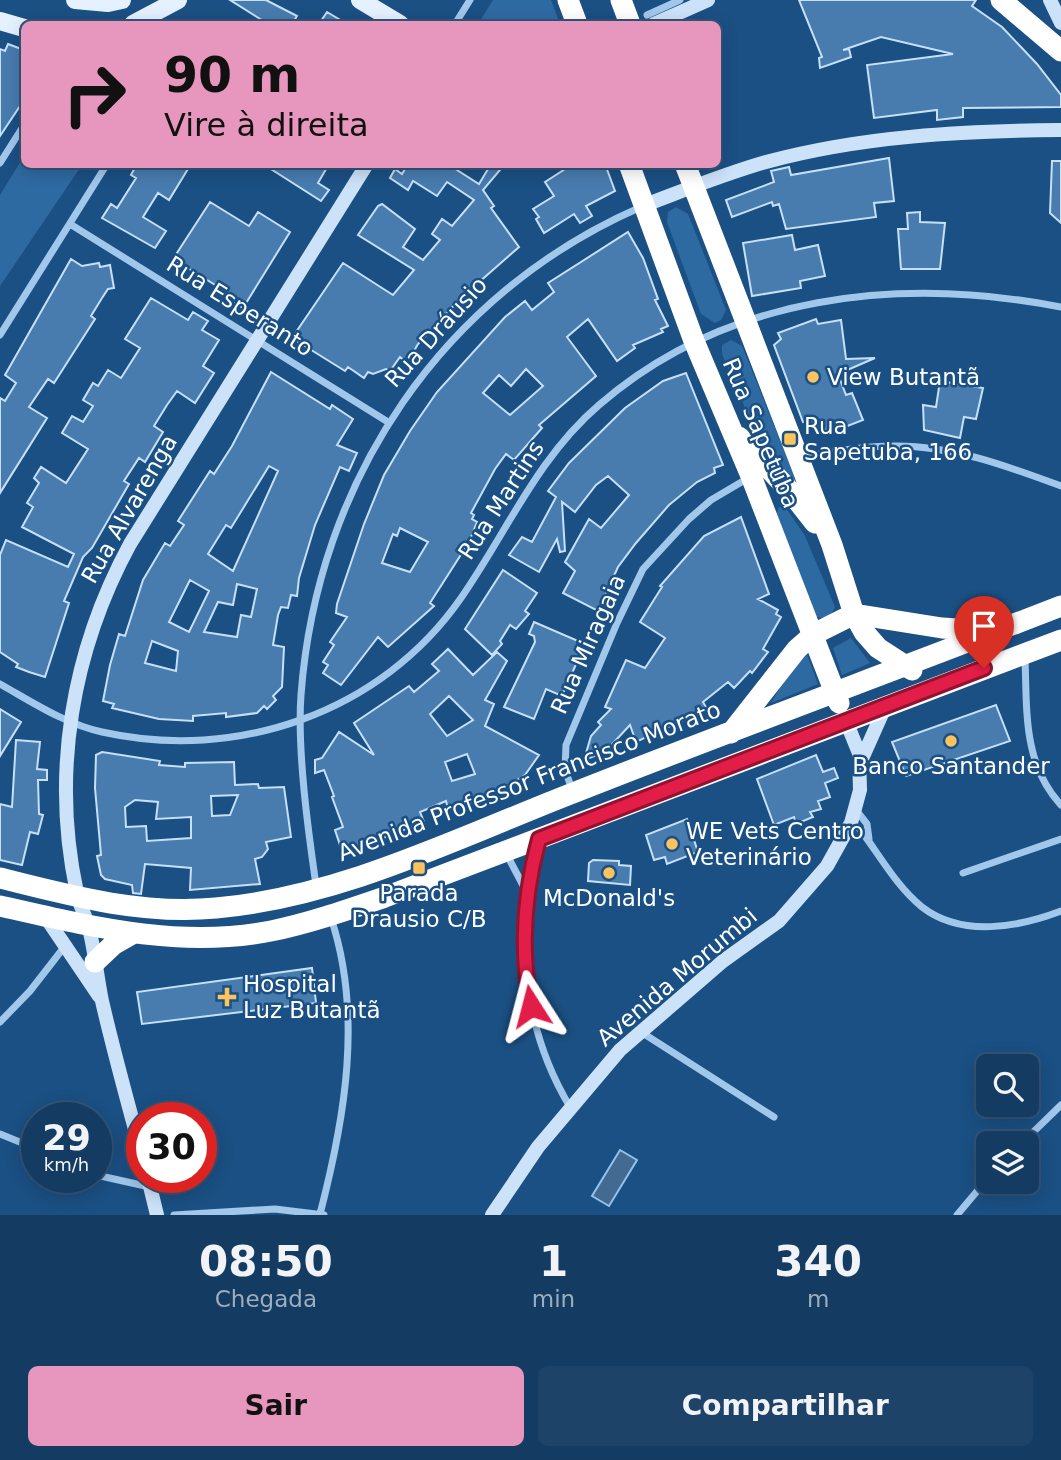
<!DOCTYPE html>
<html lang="pt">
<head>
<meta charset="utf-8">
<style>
	body { margin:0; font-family:"DejaVu Sans",sans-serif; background:#1d4369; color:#f1f3f6; height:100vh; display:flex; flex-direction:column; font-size:26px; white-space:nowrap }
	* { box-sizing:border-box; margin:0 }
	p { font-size:23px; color:#9dadbe }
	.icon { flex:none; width:38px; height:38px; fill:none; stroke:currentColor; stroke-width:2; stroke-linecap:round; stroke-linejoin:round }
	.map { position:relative; height:1215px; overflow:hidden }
	.panel { display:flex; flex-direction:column; background:#143c63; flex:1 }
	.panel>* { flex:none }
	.top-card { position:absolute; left:21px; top:21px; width:700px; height:147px; border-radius:10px; box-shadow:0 4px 18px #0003,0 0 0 2px #335678; background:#e797bd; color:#111; overflow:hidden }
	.controls { position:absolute; left:976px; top:1054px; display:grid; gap:14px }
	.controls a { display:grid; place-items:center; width:63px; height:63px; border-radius:10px; background:#143c63; box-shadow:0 4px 18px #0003,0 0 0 2px #335678; font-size:35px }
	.speed { position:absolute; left:21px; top:1102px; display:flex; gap:14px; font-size:35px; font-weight:700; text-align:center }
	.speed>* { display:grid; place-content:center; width:91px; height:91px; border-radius:50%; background:#143c63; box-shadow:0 4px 18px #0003,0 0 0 2px #335678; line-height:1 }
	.speed small { font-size:18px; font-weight:400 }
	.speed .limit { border:10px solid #d22; background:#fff; color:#111 }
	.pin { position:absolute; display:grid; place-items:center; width:60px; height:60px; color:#fff; margin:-72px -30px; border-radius:50% 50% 50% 0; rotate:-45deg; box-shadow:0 0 7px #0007 }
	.pin .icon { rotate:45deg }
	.me { position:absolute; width:77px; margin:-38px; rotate:351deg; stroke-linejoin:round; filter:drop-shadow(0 0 5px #0008) }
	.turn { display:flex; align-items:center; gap:24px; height:147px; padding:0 28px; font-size:32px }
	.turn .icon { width:91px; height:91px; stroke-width:2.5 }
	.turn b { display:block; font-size:49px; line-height:60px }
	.eta { display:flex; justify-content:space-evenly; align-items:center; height:119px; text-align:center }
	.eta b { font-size:42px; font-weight:600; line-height:49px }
	.primary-button { display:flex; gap:14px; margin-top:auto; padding:14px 28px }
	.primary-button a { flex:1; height:80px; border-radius:10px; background:#e797bd; color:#111; font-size:28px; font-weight:600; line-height:80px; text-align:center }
	.primary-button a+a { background:#1d4369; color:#f1f3f6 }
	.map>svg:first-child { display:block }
	.green { fill:#2e6aa2 }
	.water { fill:#436a90; stroke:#93c3ed; stroke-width:2 }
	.building { fill:#487caf; stroke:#c5e0f8; stroke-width:2; fill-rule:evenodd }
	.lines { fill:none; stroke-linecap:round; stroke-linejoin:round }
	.street { stroke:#a1c7eb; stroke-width:7 }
	.secondary { stroke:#cce2f8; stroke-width:14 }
	.primary { stroke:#e5f1ff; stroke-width:18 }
	.highway { stroke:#fff; stroke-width:21 }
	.route-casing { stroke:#92132f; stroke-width:18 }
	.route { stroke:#e11d48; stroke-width:12 }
	.poi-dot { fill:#fdc45d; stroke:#1b5084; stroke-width:2.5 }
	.labels { text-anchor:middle; stroke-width:5; stroke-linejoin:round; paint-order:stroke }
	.street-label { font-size:23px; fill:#fff; stroke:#1b5084 }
	.poi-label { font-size:23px; fill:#fff; stroke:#1b5084; text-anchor:start }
</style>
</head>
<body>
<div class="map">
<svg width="1061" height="1215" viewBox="0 0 1061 1215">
	<rect width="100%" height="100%" fill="#1b5084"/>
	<path class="green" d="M493,0H551L560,24H478Z
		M24,156V164L82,165L0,286V195Z
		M676,207L688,214L726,310L721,320L715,323L701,314L667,222L668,212Z
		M731,340L742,346L798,485L761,445L722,354V345Z
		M779,507L786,508L805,536L835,607L830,617L824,619L815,616L776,514Z
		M851,638L870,663L842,675L833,648Z
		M806,652L818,684L771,703L800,653Z"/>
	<path class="water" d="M620,1150L637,1160L609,1206L592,1196Z"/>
	<path class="building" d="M230,0H266L297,16L292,24H268Z
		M799,0H976L972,6L1002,27L1037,64L1061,95V107L963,108V117L937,120V110L874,118L867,65L953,54L881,37L843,50L849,49L851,57L820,68L819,58L822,57Z
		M327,12L347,24H319Z
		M8,44L24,50V86L21,99L24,100L0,136V49L5,51Z
		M889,158L894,201L874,203L876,217L786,229L779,204L773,206L772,202L732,217L726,200L774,182L771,171L789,167L791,175Z
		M1052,161H1061V223L1050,213Z
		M137,164H191L169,200L158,193L143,217L166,231L155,248L102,218L111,204L117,208L136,178L131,175Z
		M263,164H329L318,183L329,190L321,201Z
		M408,164H461L457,170L479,184L491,164H505L483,190L494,206L491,208L519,247L461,298L418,344L407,363L400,357L390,371L386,369L373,374L368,372L364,378L348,367L345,371L292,338L343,263L393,295L414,270L358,235L378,206L382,204L415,229L403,247L423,260L440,240L432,234L442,219L452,226L474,200L447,182L437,196L413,181L408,190L390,178L395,169L402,174Z
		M573,164H605L615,191L586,206L592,216L580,223L574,214L544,233L536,219L539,217L533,209L554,196L545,182Z
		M210,202L249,226L258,212L290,232L243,308L217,292L220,288L173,259Z
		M920,212V222L945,223L940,269H901L898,229H908L907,213Z
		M628,232L643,258L658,299L655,300L668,326L661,329L663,332L633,345L635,348L617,361L588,319L567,337L596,376L539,425L542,428L514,460L506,454L495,469L471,513L474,515L472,519L477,522L469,542L430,603L434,606L388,647L378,637L341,685L323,673L328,665L323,662L334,645L330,642L347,617L336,613L337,604L364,524L384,475L410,431L437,392L505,317L525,301L532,310L554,292L548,283ZM526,369L543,386L510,415L483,393L499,375L511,386ZM400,528L428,542L410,572L382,563L393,534L397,536Z
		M792,235L795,250L818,245L825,276L800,281L801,288L752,296L743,243Z
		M71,259L82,266L99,263L100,267L110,265L114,288L108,289L102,298L91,316L95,319L54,383L48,379L29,407L47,418L0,493V398L5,401L16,383L5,375Z
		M151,298L188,320L193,312L208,321L202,330L219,340L203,366L214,373L195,403L177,391L167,405L154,426L163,432L145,462L139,458L124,481L129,484L92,548L83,557L64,601L69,603L45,677L29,672L16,667L18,664L0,652V555L6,540L68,567L74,554L22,527L33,507L27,503L39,483L34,478L41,467L66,483L88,449L62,433L72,416L83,422L93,406L83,400L93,383L98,386L108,370L121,378L140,348L125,339Z
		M816,319L818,324L841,320L846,359L875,358L838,374L846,395L852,393L863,420L827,434L825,429L817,432L812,420L803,422L774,345L781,339L778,333Z
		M271,372L330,409L332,405L353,419L337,445L357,453L349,471L340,467L315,525L299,578L297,596L291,595L288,608L281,607L278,615L273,645L284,647L282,687L273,696L276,700L267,709L264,706L257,713L226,717V713L193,716V721L159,719L112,708L114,704L103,701L110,665L119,634L125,636L143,580L165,543L170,546L184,525L178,521L210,471L214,474L232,446ZM269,466L278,471L233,571L208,554L226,525L231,528ZM190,580L209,591L189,632L169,622ZM237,584L257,589L251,617L241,615L237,637L204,632L218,602L233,605ZM152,641L178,651L176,671L145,663Z
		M686,373L723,465L714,468L715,473L697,482L669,505L636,543L618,567L598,611L563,593L575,571L565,562L589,519L601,528L629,495L608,476L596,485L575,512L562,502L565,551L560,552L557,539L539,572L509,555L522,537L532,542L556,497L548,491L569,463L625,408L663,381Z
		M940,381L983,388L976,419L964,417L960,438L924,430L923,405L936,407Z
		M741,517L769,594L758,599L778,610L776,614L781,617L763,649L768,652L752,673L750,671L734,688L728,682L703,702L707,709L636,742L630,725L605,752L584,760L591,736L601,725L598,722L611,709L605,707L626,660L645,668L665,638L640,622L662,587L660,586L704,536Z
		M503,570L537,593L525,611L529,614L516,629L510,625L500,641L502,644L492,655L465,629Z
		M534,622L585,644L562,696L546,689L534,719L504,707L535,642L534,636L529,634Z
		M448,649L473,675L497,652L507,661L485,700L494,704L485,726L539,755L525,775L491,797L472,804L470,800L448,809L446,801L420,812L424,822L343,854L335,830L343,827L332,797L334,796L324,770L315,773V760L322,758L339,732L374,755L354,723L409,686L414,692L439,671L432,664ZM449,696L473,720L447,736L430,714ZM467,754L475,774L452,781L445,762Z
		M996,705L1010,741L906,776L892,742Z
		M0,709L21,722L0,756Z
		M16,740L40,742L37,769L47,770V780H38L39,814L43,815L38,834L30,832L22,865L0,860V804L12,807Z
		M102,752L160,761L159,765L185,767V763L234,762L235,785L258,784L259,788L284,787L291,837L266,842L268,849L262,857L255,859L260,884L190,890L191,868L145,864L141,894L133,893L132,885L105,879L101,875L97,856L101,855L95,788L96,755ZM238,795L230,815L212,816L211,796ZM135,800L158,802L156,819L191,817V838L147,841L146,826L126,827L125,807Z
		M816,755L823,772L834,768L838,778L825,783L830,797L818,801L821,809L810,812L813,817L796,824L794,817L774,825L757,779Z
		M687,819L698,852L667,864L665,857L654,860L646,835Z
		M593,860L619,861V865L631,866L630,885L588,881L589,863Z
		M312,968L316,1003L142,1024L137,992Z"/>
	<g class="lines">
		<path class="street" d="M647,15L680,0
			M455,24L470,0
			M0,163L24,125
			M70,224L388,422
			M0,335L107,164
			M801,457C831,452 862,446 893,446C951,445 1007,466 1061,486
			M1025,658C1027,712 1023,764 1061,805
			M0,684C32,702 65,724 102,732C237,762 381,713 461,598C507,532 537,458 599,405C727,294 900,276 1061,307
			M573,792L565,770L566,745L617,623L643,569L689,519L711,500L750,477
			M856,810L867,824L869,839
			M850,825L859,828C879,854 896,886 922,907C962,938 1019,927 1061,911
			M538,842C514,932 522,1027 570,1107
			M507,855L526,891
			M963,873L1061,839
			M316,885C308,830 297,749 301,695C317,480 443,293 641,207
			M0,1022L30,991L65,946
			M641,1032L774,1117
			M0,1134L37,1149
			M1022,1143L1061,1105
			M96,1175L150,1187
			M320,1214C345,1118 363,1014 331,918
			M174,1215L275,1209L324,1215
			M957,1215L989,1177"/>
		<path class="secondary" d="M1050,0L1061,23
			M654,24L708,0
			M645,205C685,190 724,174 766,162C862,136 962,131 1061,130
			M861,761L886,705
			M45,916L99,996
			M142,1155C128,1104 114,1053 102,1001C97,977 95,952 89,928C86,916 79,905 77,893C51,773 72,651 130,544L367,164
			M148,1178L157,1215
			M492,1215L538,1147L620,1050L723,961L779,921L827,866L851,823L860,790L859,753L846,721"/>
		<path class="primary" d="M75,0L108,3L122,0
			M360,0L400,24
			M0,21L24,28
			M133,24L178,0"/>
		<path class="highway" d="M568,0L577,24
			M621,0L630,24
			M1001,0L1061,51
			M629,164L694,341L751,476L839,703
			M685,164L832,545L854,614L864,632L878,648L912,670
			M739,437L789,490L815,523
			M731,733L797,649L814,634L854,614L942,628L988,631
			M0,878C71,896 142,915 216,908C341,897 457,838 573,793C735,729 899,669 1061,606
			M0,906C89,926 179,949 271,931C310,923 347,910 385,897L1061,640
			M95,962L113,945L134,933"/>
	</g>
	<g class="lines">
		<defs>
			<path id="route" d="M531,1006C520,950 524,894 539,839L984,668"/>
		</defs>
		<use href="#route" class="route-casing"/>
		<use href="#route" class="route"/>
	</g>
	<g class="poi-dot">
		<circle cx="813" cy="377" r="7"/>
		<rect x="783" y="432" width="14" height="14" rx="3.5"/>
		<circle cx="951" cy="741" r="7"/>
		<circle cx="672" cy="844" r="7"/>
		<rect x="412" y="861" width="14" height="14" rx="3.5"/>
		<circle cx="609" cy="873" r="7"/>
		<path d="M223.5 986.5h7v7h7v7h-7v7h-7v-7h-7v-7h7z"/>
	</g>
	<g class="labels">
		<g class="street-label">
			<text transform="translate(240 306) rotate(32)" y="8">Rua Esperanto</text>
			<text transform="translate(436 332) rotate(-48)" y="8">Rua Dráusio</text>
			<text transform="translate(761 433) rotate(67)" y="8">Rua Sapetuba</text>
			<text transform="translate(501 500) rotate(-57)" y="8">Rua Martins</text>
			<text transform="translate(129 509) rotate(-60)" y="8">Rua Alvarenga</text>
			<text transform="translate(588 644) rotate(-66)" y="8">Rua Miragaia</text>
			<text transform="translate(529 781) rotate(-21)" y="8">Avenida Professor Francisco Morato</text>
			<text transform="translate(677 977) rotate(-40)" y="8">Avenida Morumbi</text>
		</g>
		<g class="poi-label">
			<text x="827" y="385">View Butantã</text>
			<text x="804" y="434">Rua<tspan x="804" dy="26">Sapetuba, 166</tspan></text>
			<text x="951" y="774" text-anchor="middle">Banco Santander</text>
			<text x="686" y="839">WE Vets Centro<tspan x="686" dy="26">Veterinário</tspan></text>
			<text x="419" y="901" text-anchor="middle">Parada<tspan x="419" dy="26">Drausio C/B</tspan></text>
			<text x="609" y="906" text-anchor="middle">McDonald's</text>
			<text x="243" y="992">Hospital<tspan x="243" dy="26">Luz Butantã</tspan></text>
		</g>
	</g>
</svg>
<div class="controls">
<a><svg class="icon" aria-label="search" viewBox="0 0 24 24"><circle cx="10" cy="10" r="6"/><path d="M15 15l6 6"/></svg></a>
<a><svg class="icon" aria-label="layers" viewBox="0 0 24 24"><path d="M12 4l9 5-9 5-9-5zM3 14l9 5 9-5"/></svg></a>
</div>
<div class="speed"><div>29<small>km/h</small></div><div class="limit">30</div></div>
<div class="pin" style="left:984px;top:668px;background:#d93025"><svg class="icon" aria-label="arrive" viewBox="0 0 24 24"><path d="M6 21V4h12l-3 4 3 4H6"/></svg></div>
<svg class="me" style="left:531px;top:1006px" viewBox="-20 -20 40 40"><path d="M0-17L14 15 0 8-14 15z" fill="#e11d48" stroke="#fff" stroke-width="4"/></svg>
<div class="top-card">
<div class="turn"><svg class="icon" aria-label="right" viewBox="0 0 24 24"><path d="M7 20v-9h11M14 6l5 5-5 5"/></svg><div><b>90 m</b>Vire à direita</div></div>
</div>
</div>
<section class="panel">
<div class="eta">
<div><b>08:50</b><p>Chegada</p></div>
<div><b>1</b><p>min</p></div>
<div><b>340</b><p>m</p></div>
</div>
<div class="primary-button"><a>Sair</a><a>Compartilhar</a></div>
</section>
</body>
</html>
